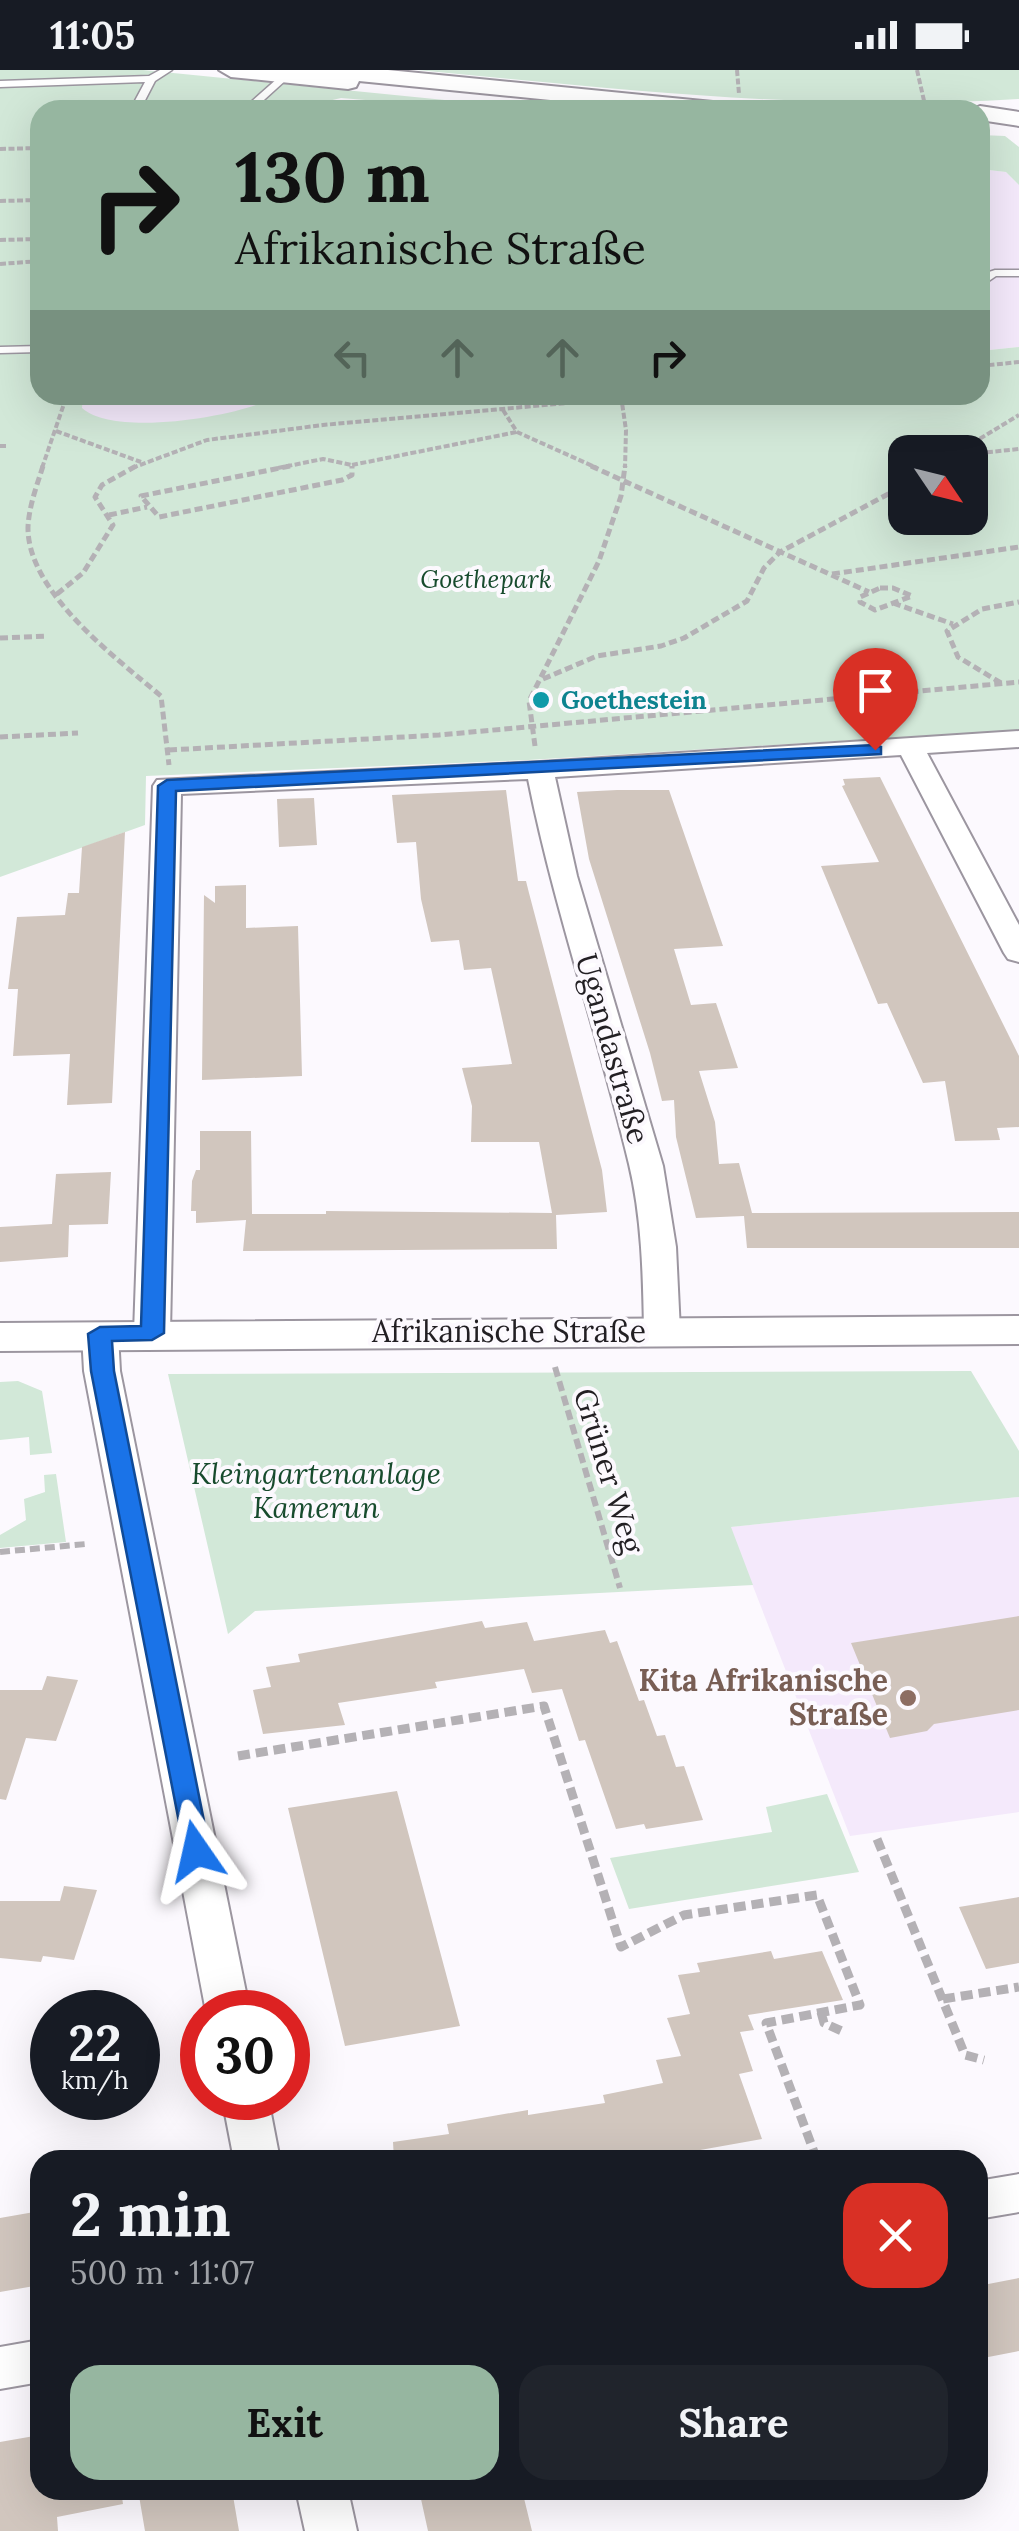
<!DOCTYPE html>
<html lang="en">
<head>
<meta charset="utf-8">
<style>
	body { margin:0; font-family:Lora,serif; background:#20242c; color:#f1f3f6; height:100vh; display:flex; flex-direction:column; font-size:38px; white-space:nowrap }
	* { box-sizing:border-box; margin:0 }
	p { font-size:32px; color:#9ea1a6 }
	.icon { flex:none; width:55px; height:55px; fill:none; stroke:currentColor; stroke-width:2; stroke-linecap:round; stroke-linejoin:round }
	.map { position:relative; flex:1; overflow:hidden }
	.drawer { position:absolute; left:30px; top:2080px; width:958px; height:350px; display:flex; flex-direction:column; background:#171b24; border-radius:30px; box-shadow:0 10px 40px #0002 }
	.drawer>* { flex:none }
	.banner { position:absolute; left:30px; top:30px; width:960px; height:305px; border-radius:30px; box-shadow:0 10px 40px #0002; background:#96b6a0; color:#111; overflow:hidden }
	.needle { width:65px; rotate:125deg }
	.buttons { position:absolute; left:888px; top:365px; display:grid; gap:20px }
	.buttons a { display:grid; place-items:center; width:100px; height:100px; border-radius:20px; background:#171b24; box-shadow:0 10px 40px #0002; font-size:50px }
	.speed { position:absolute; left:30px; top:1920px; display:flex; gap:20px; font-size:50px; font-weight:700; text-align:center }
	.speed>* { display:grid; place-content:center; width:130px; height:130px; border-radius:50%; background:#171b24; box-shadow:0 10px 40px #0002; line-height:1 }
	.speed small { font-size:25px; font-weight:400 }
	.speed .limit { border:15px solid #d22; background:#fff; color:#111 }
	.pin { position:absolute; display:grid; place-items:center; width:85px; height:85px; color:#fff; margin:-102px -42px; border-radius:50% 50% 50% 0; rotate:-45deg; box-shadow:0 0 10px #0007 }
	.pin .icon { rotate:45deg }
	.me { position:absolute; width:110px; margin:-55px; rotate:349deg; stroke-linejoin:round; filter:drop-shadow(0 0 8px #0008) }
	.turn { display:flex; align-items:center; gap:35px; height:210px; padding:0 40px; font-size:45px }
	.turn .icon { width:130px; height:130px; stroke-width:2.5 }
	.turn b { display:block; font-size:70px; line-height:85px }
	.lanes { display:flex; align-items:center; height:95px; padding:0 40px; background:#0003; justify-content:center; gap:50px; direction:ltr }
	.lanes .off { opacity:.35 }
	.round { display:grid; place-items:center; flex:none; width:105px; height:105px; border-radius:30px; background:#20242c }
	.overview { display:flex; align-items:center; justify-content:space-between; height:170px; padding:0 40px }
	h1 { font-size:60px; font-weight:700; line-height:75px }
	.cta { display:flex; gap:20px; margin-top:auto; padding:20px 40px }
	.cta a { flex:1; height:115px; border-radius:30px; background:#96b6a0; color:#111; font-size:40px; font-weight:700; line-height:115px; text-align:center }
	.cta a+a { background:#20242c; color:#f1f3f6 }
	.status { display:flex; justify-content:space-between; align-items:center; height:70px; padding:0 50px; background:#171b24; direction:ltr }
	.status svg { height:28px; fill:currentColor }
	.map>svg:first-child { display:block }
	.built { fill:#f4e9fb }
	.green { fill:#d2e8d8; fill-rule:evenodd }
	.building { fill:#d1c6be }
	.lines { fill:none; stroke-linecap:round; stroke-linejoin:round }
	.service-casing { stroke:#9c96a0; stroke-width:3 }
	.minor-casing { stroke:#9c96a0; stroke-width:4 }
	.tertiary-casing { stroke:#9c96a0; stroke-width:4 }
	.path-far3 { stroke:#b4b1b5; stroke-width:4; stroke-dasharray:6 2.5; stroke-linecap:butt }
	.path-far2 { stroke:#b4b1b5; stroke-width:5; stroke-dasharray:8 4; stroke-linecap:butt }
	.path-far1 { stroke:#b4b1b5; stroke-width:6; stroke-dasharray:10 5; stroke-linecap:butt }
	.path { stroke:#b4b1b5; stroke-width:9; stroke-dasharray:12 6; stroke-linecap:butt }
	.service { fill:#fff; fill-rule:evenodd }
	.minor { fill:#fff; fill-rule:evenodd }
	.tertiary { fill:#fff; fill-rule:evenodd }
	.route { fill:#1a73e8; stroke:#114b97; stroke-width:2.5 }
	.culture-dot { fill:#0f9aa8; stroke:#fcf9fe; stroke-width:4 }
	.education-dot { fill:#8d6e63; stroke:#fcf9fe; stroke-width:4 }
	.labels { text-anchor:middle; stroke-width:8; stroke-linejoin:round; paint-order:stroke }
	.far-park-label { font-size:25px; font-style:italic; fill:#174b2d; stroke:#fcf9fe }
	.far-culture-label { font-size:25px; font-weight:bold; fill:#0d838f; stroke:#fcf9fe; text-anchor:start }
	.street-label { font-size:30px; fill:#221f23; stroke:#fcf9fe }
	.park-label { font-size:30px; font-style:italic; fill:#174b2d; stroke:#fcf9fe }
	.education-label { font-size:30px; font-weight:bold; fill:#785e54; stroke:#fcf9fe; text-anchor:end }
</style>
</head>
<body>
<div class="status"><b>11:05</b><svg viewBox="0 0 49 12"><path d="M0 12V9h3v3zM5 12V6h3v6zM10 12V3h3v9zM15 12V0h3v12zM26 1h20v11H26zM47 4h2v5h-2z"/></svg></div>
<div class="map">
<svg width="1019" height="2461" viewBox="0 0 1019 2461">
	<rect width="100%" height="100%" fill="#fcf9fe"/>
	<path class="built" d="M980,99L1006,102L1019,115V277L980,281Z
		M76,325H501L113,358L69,346Z
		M1019,1427V1742L850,1766L730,1457Z"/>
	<path class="green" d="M0,0H143L545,40H487L341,28L290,40H40V325H83L82,338C114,366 219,348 256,335L386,325H980V281L1019,277V660L528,690L146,706L145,755L0,807ZM905,382H970V448H905Z
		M417,0H1019V29C817,42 618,19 417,0Z
		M980,65L1005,66L1019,77V115L1006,102L980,99Z
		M971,1301L1019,1381V1427L731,1457L753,1515L255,1541L228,1564L168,1304Z
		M18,1311L42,1321L52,1383L30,1385L29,1367L0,1370V1312Z
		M56,1404L66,1472L0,1478V1465L26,1450L24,1429L45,1422L44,1405Z
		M827,1724L859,1802L629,1839L610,1788L772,1762L766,1737Z"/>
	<path class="building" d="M880,707L1019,986V1057L997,1058L1000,1070L955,1071L945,1011L923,1013L887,933L878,934L821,796L879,792L842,716L845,715L843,709Z
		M506,720L518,811H526L529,823L602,1100L607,1142L556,1145L557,1179L243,1181L246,1150L196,1153V1141H191L192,1111L196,1100H200V1061H251L252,1144H326V1141L552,1143L539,1072H471L472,1036L462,998L512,994L491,898L464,900L459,870L431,872L421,829L416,772L397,773L392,725Z
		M617,720H669L723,876L674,879L691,935L716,933L738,998L699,1001L715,1052L719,1094L739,1093L752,1143L1019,1142V1178H747L744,1146L696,1148L676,1067L674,1030L662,1031L650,983L589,789L577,722Z
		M314,728L317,775L279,777L277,729Z
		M125,762L112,1033L67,1035L70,984L13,986L18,919H8L17,847L65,845L68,823H79L82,777Z
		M246,815V858L298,856L302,1006L202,1010L204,825L215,833V816Z
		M111,1102L108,1154L69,1155L68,1187L0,1192V1157L52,1154L56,1104Z
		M1019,1546V1640L934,1654L927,1661L890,1668L851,1573Z
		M482,1551L485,1558L527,1552L534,1571L605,1560L610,1573L617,1571L639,1631L644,1630L657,1666L665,1665L676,1697L684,1696L703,1750L646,1759L644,1754L616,1759L585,1670L579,1671L562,1619L532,1623L524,1599L435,1612L437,1618L338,1633L345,1655L263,1664L253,1620L271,1617L266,1597L300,1592L298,1584Z
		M47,1606L78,1610L56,1671L26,1668L6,1730L0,1729V1620H42Z
		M397,1721L460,1956L345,1976L288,1738Z
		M64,1816L97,1820L74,1890L43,1886L41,1892L0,1888V1831H60Z
		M1019,1827V1893L986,1899L959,1837Z
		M771,1881L774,1889L822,1881L843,1930L748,1945L754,1960L740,1962L753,2001L739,2004L762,2069L644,2090H394L393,2072L449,2064L447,2054L528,2040V2045L605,2033L603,2025L663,2013L656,1990L681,1986L667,1948L690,1944L678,1905L700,1902L697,1893Z
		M40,2141V2215L0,2222V2148Z
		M1019,2208V2281L978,2289V2216Z
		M40,2365V2420H121L123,2434L57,2447L58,2461H0V2372Z
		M138,2420H232L239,2461H145Z
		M419,2420H522L532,2461H428Z"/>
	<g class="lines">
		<defs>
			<path id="service" d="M160,0H172L155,11L140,40H130L145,12L0,17V11L149,6Z
				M287,0H297L253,40H242Z
				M559,24L567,26L557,40H547Z
				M995,200H1019V206H996L980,217V205Z
				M40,276V282L0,283V277Z"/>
			<path id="minor" d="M1019,661V677L927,683L1019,855V892L1008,889L1004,883L901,685L555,707L577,806L663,1096L676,1177L680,1261L675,1269L662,1272L649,1269L644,1261C643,1205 642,1148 629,1094C598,964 554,839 528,709L181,724L170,1263L165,1271L152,1274L139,1271L134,1263L153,716L157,710L540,692Z
				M100,1253L113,1256L118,1264L120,1301L250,1942H206L84,1301L82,1264L87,1256Z
				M222,2028H268L280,2090H234Z
				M1019,2104V2142L978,2149V2111Z
				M40,2270V2312L0,2319V2277Z
				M296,2420H348L357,2461H305Z"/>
			<path id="tertiary" d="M219,0H388L723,33L735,40H650L359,11L356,17L348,19L231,7Z
				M980,36L1019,42V56L980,50V40H970Z
				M1019,1246V1274L0,1281V1253Z"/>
		</defs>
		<use href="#service" class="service-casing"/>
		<use href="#minor" class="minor-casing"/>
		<use href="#tertiary" class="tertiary-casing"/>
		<path class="path-far3" d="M737,0L739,24
			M917,0L925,35
			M747,32L955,34
			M0,79L40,78
			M0,131L40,130
			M0,170L40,169
			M0,194L40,191
			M980,296L1019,292
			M621,326L626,360L625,398
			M503,340L517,362L597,398
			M56,361L141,392
			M0,376H8
			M958,382L1019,345
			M970,384L1019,379
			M352,395L517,362
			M42,398L67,325
			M132,398L207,370L323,355L657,325
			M278,398L323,389L352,395V398"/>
		<path class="path-far2" d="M43,396C37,415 29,436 28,457C27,522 116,588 161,626L169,695
			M290,396L141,426L159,447L342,410L352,405V396
			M591,396L869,522
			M109,445L147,437
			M832,504L1019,477
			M880,518H893L912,526L875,540L860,532V527Z
			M57,524L83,503L113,455L95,427L102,415L136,396
			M893,533L953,554
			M0,568L47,566
			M543,609L597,586L661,576L684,568L747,531L764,498L780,482L905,415
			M1001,613L958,587L947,561L982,539L1019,532
			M0,667L78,663
			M535,676L529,631L599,491L621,426L625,396
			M169,680L439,665L1019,612"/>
		<path class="path-far1" d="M555,1297L620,1518
			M0,1482L86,1474"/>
		<path class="path" d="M238,1686L544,1636L621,1877L684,1845L817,1825L860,1935L766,1953L817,2090
			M877,1769L965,1985L984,1990
			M943,1929L1019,1917
			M821,1942L824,1953L846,1963"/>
		<use href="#service" class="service"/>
		<use href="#minor" class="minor"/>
		<use href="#tertiary" class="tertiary"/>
	</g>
	<path class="route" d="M875,675L881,677V684L176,721L164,1263L152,1270L112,1271L114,1301L210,1781L206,1788H186L91,1301L88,1264L100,1257L141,1256L158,716L167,710Z"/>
	<circle class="culture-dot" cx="541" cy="630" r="10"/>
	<circle class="education-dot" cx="908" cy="1628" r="10"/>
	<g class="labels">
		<g class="far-park-label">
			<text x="486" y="518">Goethepark</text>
		</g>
		<g class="far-culture-label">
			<text x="561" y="639">Goethestein</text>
		</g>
		<g class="street-label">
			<text transform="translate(612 979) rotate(74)" y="10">Ugandastraße</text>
			<text x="509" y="1272">Afrikanische Straße</text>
			<text transform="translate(608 1401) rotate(73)" y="10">Grüner Weg</text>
		</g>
		<g class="park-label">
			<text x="316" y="1414">Kleingartenanlage<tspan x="316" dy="34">Kamerun</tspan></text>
		</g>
		<g class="education-label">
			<text x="888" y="1621">Kita Afrikanische<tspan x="888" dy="34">Straße</tspan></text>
		</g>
	</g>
</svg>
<div class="buttons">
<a><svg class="needle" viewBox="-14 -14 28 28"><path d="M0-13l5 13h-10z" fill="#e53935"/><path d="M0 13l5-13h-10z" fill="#9ea1a6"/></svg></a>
</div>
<div class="speed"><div>22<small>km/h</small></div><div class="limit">30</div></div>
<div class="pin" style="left:875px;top:680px;background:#d93025"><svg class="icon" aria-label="arrive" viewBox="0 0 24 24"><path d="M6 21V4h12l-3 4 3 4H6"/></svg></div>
<svg class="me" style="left:196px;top:1781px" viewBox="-20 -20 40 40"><path d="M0-17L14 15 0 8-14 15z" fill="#1a73e8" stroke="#fff" stroke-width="4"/></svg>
<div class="banner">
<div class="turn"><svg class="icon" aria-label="right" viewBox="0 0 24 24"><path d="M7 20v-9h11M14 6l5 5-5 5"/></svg><div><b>130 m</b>Afrikanische Straße</div></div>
<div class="lanes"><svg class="icon off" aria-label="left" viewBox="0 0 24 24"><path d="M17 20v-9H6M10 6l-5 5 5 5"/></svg><svg class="icon off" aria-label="ahead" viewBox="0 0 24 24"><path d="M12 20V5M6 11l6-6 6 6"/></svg><svg class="icon off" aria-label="ahead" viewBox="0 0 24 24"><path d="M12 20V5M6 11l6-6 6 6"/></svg><svg class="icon" aria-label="right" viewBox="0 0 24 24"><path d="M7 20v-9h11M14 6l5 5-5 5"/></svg></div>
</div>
<section class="drawer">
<div class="overview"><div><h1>2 min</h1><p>500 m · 11:07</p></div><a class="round" style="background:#d93025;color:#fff"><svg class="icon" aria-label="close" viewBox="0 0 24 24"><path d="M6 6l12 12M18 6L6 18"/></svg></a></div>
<div class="cta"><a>Exit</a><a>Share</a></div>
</section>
</div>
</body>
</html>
